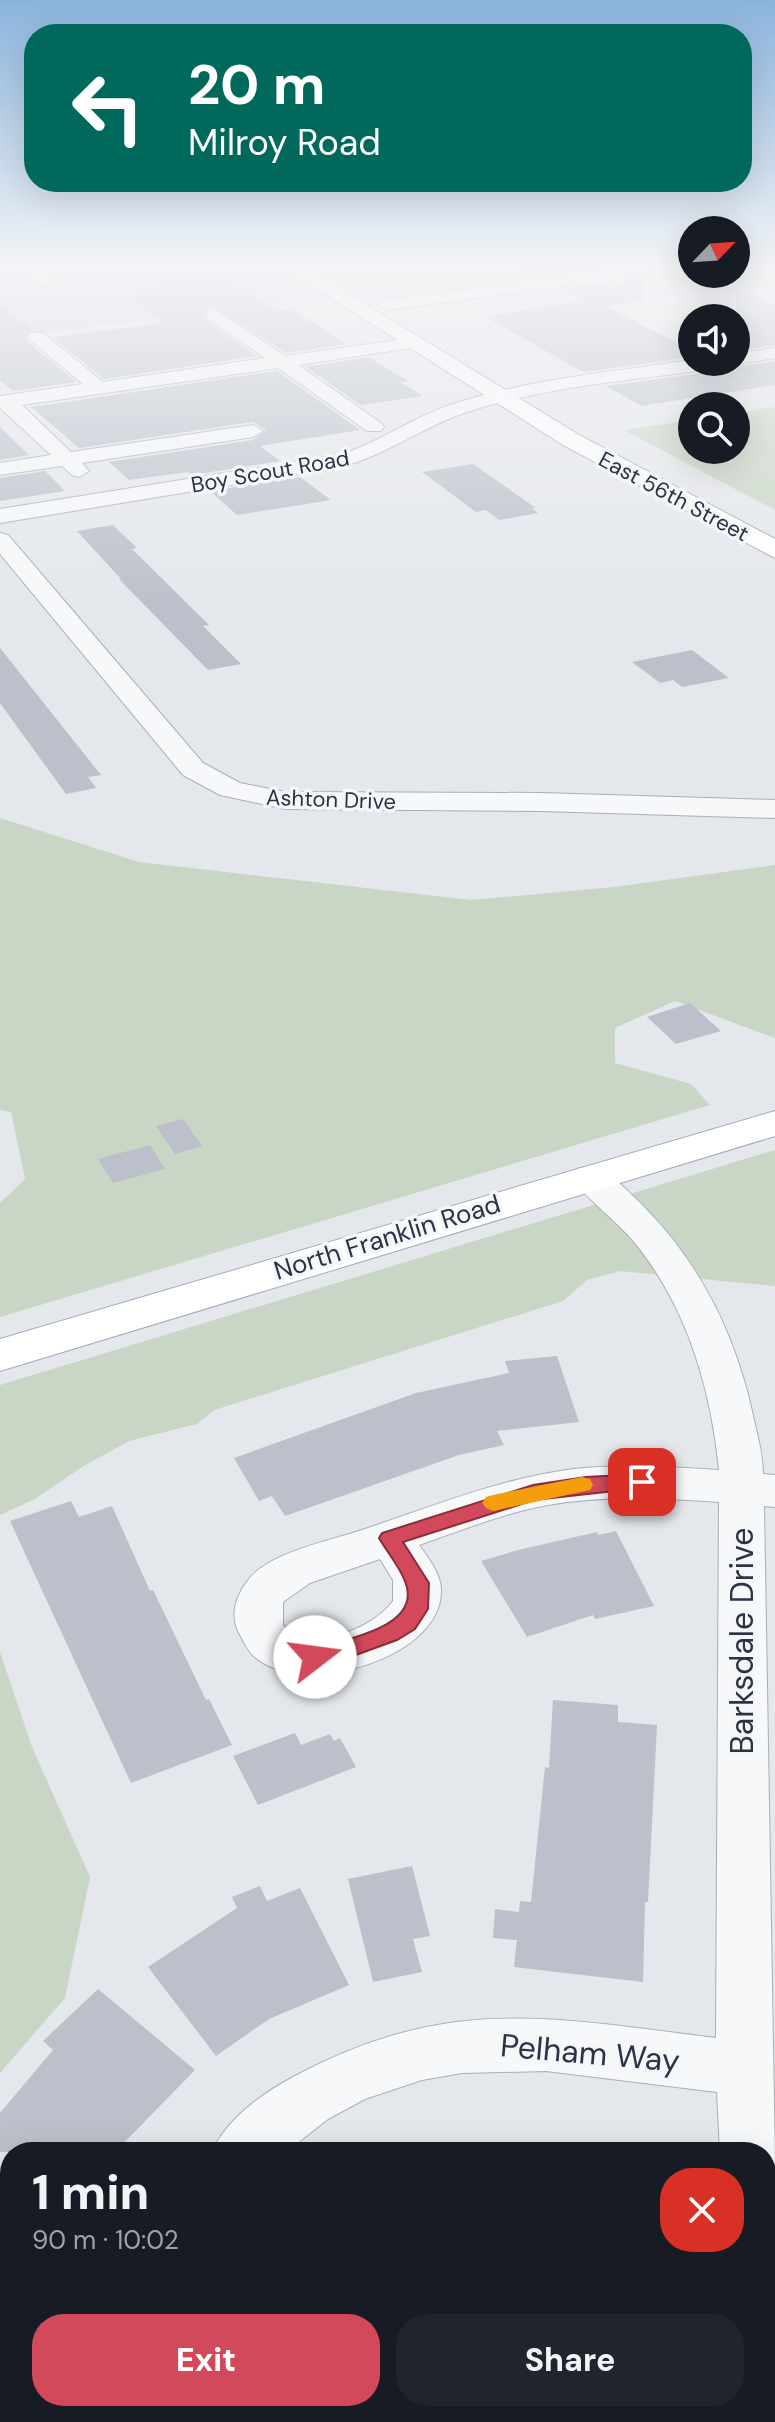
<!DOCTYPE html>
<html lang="en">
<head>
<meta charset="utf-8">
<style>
	body { margin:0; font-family:"DM Sans",sans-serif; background:#20242c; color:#f1f3f6; height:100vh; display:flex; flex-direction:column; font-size:30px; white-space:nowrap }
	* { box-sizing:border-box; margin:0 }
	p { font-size:26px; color:#9ea1a6 }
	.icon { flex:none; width:44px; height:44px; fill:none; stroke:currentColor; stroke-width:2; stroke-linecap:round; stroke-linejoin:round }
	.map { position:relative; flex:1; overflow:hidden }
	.side { position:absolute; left:0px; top:2142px; width:776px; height:280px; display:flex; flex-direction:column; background:#171b24; border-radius:32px 32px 0 0; box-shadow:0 8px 32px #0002 }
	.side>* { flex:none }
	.guide { position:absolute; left:24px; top:24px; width:728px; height:168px; border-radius:32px; box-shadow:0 8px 32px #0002; background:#00695c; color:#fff; overflow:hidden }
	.needle { width:52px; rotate:65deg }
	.fabs { position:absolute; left:678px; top:216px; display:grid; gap:16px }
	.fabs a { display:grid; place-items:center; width:72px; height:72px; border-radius:50%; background:#171b24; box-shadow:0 8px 32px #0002; font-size:40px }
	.pin { position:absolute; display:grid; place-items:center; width:68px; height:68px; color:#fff; margin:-34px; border-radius:16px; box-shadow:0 4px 12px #0006 }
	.me { position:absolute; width:88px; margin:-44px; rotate:75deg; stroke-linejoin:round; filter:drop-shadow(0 0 6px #0008) }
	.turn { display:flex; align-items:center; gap:28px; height:168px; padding:0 32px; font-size:36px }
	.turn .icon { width:104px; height:104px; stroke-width:2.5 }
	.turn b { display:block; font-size:56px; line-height:68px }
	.round { display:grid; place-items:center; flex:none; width:84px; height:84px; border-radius:32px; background:#20242c }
	.headline { display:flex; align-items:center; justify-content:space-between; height:136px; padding:0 32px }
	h1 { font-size:48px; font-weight:800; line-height:60px }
	.button { display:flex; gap:16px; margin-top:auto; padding:16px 32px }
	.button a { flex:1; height:92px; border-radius:32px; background:#d1495b; color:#fff; font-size:32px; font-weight:800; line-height:92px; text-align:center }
	.button a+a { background:#20242c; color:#f1f3f6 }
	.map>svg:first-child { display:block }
	.built { fill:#d2d6de }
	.green { fill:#c9d6c5 }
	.building { fill:#bbc0ca }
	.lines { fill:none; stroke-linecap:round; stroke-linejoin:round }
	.minor-casing { stroke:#a9aeb7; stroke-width:2 }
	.major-casing { stroke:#a3abb8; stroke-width:2 }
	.minor { fill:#f7f8fa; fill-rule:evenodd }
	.major { fill:#fff; fill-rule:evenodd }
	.route { fill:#d1495b; stroke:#882f3b; stroke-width:2 }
	.slow { fill:#f59e0b }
	.labels { text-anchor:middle; stroke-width:7; stroke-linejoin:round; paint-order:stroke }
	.far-street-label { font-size:22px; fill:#2b3445; stroke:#f4f6f9 }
	.street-label { font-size:26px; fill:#2b3445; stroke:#f4f6f9 }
	.near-street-label { font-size:32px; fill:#2b3445; stroke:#f4f6f9 }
</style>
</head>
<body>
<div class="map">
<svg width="775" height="2422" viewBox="0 0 775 2422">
	<rect width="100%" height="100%" fill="#e4e7ec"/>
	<path class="built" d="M0,264H271L322,297L0,339Z"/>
	<path class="green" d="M775,407V510L624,430L692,420V450H736V413Z
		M0,818L139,862L471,900L614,887L775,865V1038L675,1001L615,1028V1063L691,1084L710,1105L0,1317V1203L25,1179L11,1112L0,1110Z
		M775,1150V1286L620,1271L587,1280L563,1301L214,1410L197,1424L129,1441L82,1467L35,1499L0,1515V1385Z
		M0,1652L32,1747L90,1877L65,1998L0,2073Z"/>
	<path class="building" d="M510,264H633L536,277Z
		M184,274L204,276L211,280L226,278L277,311L291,309L346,344L286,353L213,306L202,313L206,320L257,356L104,379L52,337L163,323L131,301L167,277Z
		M642,279L643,301L604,306L692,350V357L583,372L486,317L583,300L561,290Z
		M736,288L775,305V345L736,351Z
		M0,305L33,330L25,337L29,343L76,382L13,391L0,380Z
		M368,357L408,381L400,382L423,396L361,405L306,367Z
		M775,361V385L641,406L606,386L719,371L726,367L736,372V367Z
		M277,371L360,430L260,446L280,461L192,475L188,472L129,480L109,462L253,440L266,430L253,422L79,448L31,407Z
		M0,427L29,455L0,460Z
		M473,464L536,508H532L538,513L499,520L486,510L476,512L422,472Z
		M45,471L65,491L0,501V478Z
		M300,477L331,500L237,515L210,491Z
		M113,525L137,548L132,549L209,625L203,626L241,664L208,670L119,579H121L77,531Z
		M0,648L101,775L88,777L96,788L66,794L0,703Z
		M692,650L729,678L682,687L673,680L660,683L632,662Z
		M690,1003L721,1031L676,1044L647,1017Z
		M183,1119L202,1146L175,1154L156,1126Z
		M150,1145L165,1169L113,1183L98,1159Z
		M557,1356L579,1422L497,1431L504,1445L459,1455L285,1516L272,1496L259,1501L234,1458L416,1393L509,1373L505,1361Z
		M71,1501L79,1517L112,1506L150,1591L153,1590L206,1700L209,1699L232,1745L131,1783L10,1521Z
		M616,1531L654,1606L595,1619L593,1615L527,1637L481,1561L518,1550L597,1532L598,1535Z
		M553,1700L618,1705V1722L657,1725L648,1902H645L643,1982L514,1967L517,1940L493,1938L495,1909L519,1912L520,1901L531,1902L545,1767L549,1768Z
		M295,1733L301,1745L330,1734L334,1741L340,1738L356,1767L258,1805L233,1756Z
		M412,1866L430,1936L413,1939L422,1972L373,1982L348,1879Z
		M260,1886L267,1901L300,1888L349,1985L269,2019L216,2056L148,1967L237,1908L232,1897Z
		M98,1989L195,2070L115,2152H0V2113L53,2050L43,2041Z"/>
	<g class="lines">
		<defs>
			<path id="minor" d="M22,264H38L54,280L52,283C38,287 27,276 22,264Z
				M83,264H102L113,273L111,276H99Z
				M656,264H692V269L386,310L377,305L386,300Z
				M214,309L285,356L411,338L420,343L411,348L298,365L381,423L384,427L381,431H367L278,368L22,405L71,452L253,425L263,431L253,437L82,463L89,471L79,477L72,475L62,466L0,475V463L51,455L0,408V396L83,384L31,341L28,337L31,333H43L103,382L265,358L208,318L205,314Z
				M775,348V358L736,364L729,362H736V354Z
				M692,360L728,362L719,368C634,380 546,386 464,413C421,428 385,456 340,467L0,523V509L338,455C377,444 411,418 450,405C528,379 611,372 692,360Z
				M0,533L8,535L203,763L240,783L285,792L541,793L775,800V818L541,811L285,809L220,795L183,775L0,554Z
				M590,1166C608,1170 620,1184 634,1197C698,1258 736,1333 754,1420C758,1437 763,1456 763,1474L775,1475V1507L764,1506L775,2163L771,2172L766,2175V2152H720L717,2092L546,2071L462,2073L422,2080L365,2099L328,2119L286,2152H212C227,2118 263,2093 295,2076C448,1994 554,2018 716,2038L719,1502C662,1498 604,1495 548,1505C504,1513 462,1530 419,1545C428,1557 440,1573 441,1588C445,1658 303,1698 256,1658C248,1652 244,1642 239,1633C230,1616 235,1598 246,1583C266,1552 331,1541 365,1529C434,1506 502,1478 574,1469C622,1464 671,1467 719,1470C711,1389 687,1307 635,1243C616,1220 589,1202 571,1177L577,1169ZM380,1559L393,1580V1601C373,1629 310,1654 283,1625V1602L310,1583Z
				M766,2196L775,2200V2293L766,2289Z
				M10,2403V2412H75L71,2422H2Z"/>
			<path id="major" d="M278,264H300L579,435L775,539V558L563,445Z
				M775,1111V1136L0,1371V1339Z"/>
		</defs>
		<use href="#minor" class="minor-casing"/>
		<use href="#major" class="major-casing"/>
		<use href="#minor" class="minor"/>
		<use href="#major" class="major"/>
	</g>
	<linearGradient id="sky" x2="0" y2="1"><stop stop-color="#8bb4dd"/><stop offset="0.44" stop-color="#f3f4f6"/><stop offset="1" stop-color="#f3f4f6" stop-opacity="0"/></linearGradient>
	<rect width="775" height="603" fill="url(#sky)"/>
	<path class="route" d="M642,1474L650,1476L653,1482L650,1487L534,1500L403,1542L429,1583L428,1609L415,1629L397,1640L331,1664L315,1666L306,1663L303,1657L306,1650C335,1641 425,1630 405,1581C399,1566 387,1552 379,1538L382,1533L533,1485L586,1477Z"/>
	<path class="slow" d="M582,1477L590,1479L593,1485L590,1490L493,1511L486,1508L482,1503L486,1497L493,1495Z"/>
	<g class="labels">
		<g class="far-street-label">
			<text transform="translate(270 471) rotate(-10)" y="8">Boy Scout Road</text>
			<text transform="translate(674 496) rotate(28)" y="8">East 56th Street</text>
			<text transform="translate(331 799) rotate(2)" y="8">Ashton Drive</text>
		</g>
		<g class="street-label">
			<text transform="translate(387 1237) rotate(-17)" y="9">North Franklin Road</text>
		</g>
		<g class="near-street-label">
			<text transform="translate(742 1641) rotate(-90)" y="11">Barksdale Drive</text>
			<text transform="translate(590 2053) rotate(5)" y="11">Pelham Way</text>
		</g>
	</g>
</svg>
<div class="fabs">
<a><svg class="needle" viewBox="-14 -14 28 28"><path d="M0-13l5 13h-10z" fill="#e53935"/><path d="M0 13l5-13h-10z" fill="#9ea1a6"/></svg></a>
<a><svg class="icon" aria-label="sound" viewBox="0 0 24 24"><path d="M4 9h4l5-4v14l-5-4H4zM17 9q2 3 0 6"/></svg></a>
<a><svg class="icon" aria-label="search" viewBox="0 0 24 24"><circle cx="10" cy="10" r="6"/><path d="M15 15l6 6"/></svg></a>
</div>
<div class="pin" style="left:642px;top:1482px;background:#d93025"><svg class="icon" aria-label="arrive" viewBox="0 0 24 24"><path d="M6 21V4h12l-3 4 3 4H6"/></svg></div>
<svg class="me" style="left:315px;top:1657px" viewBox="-20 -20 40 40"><circle r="19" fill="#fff"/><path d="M0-13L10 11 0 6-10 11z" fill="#d1495b"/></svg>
<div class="guide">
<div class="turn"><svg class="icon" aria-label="left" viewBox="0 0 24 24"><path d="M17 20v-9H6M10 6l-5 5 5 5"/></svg><div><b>20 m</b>Milroy Road</div></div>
</div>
<section class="side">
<div class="headline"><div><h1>1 min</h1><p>90 m · 10:02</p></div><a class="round" style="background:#d93025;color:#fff"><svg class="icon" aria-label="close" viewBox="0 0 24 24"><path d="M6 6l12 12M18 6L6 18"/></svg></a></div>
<div class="button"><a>Exit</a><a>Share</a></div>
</section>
</div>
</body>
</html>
